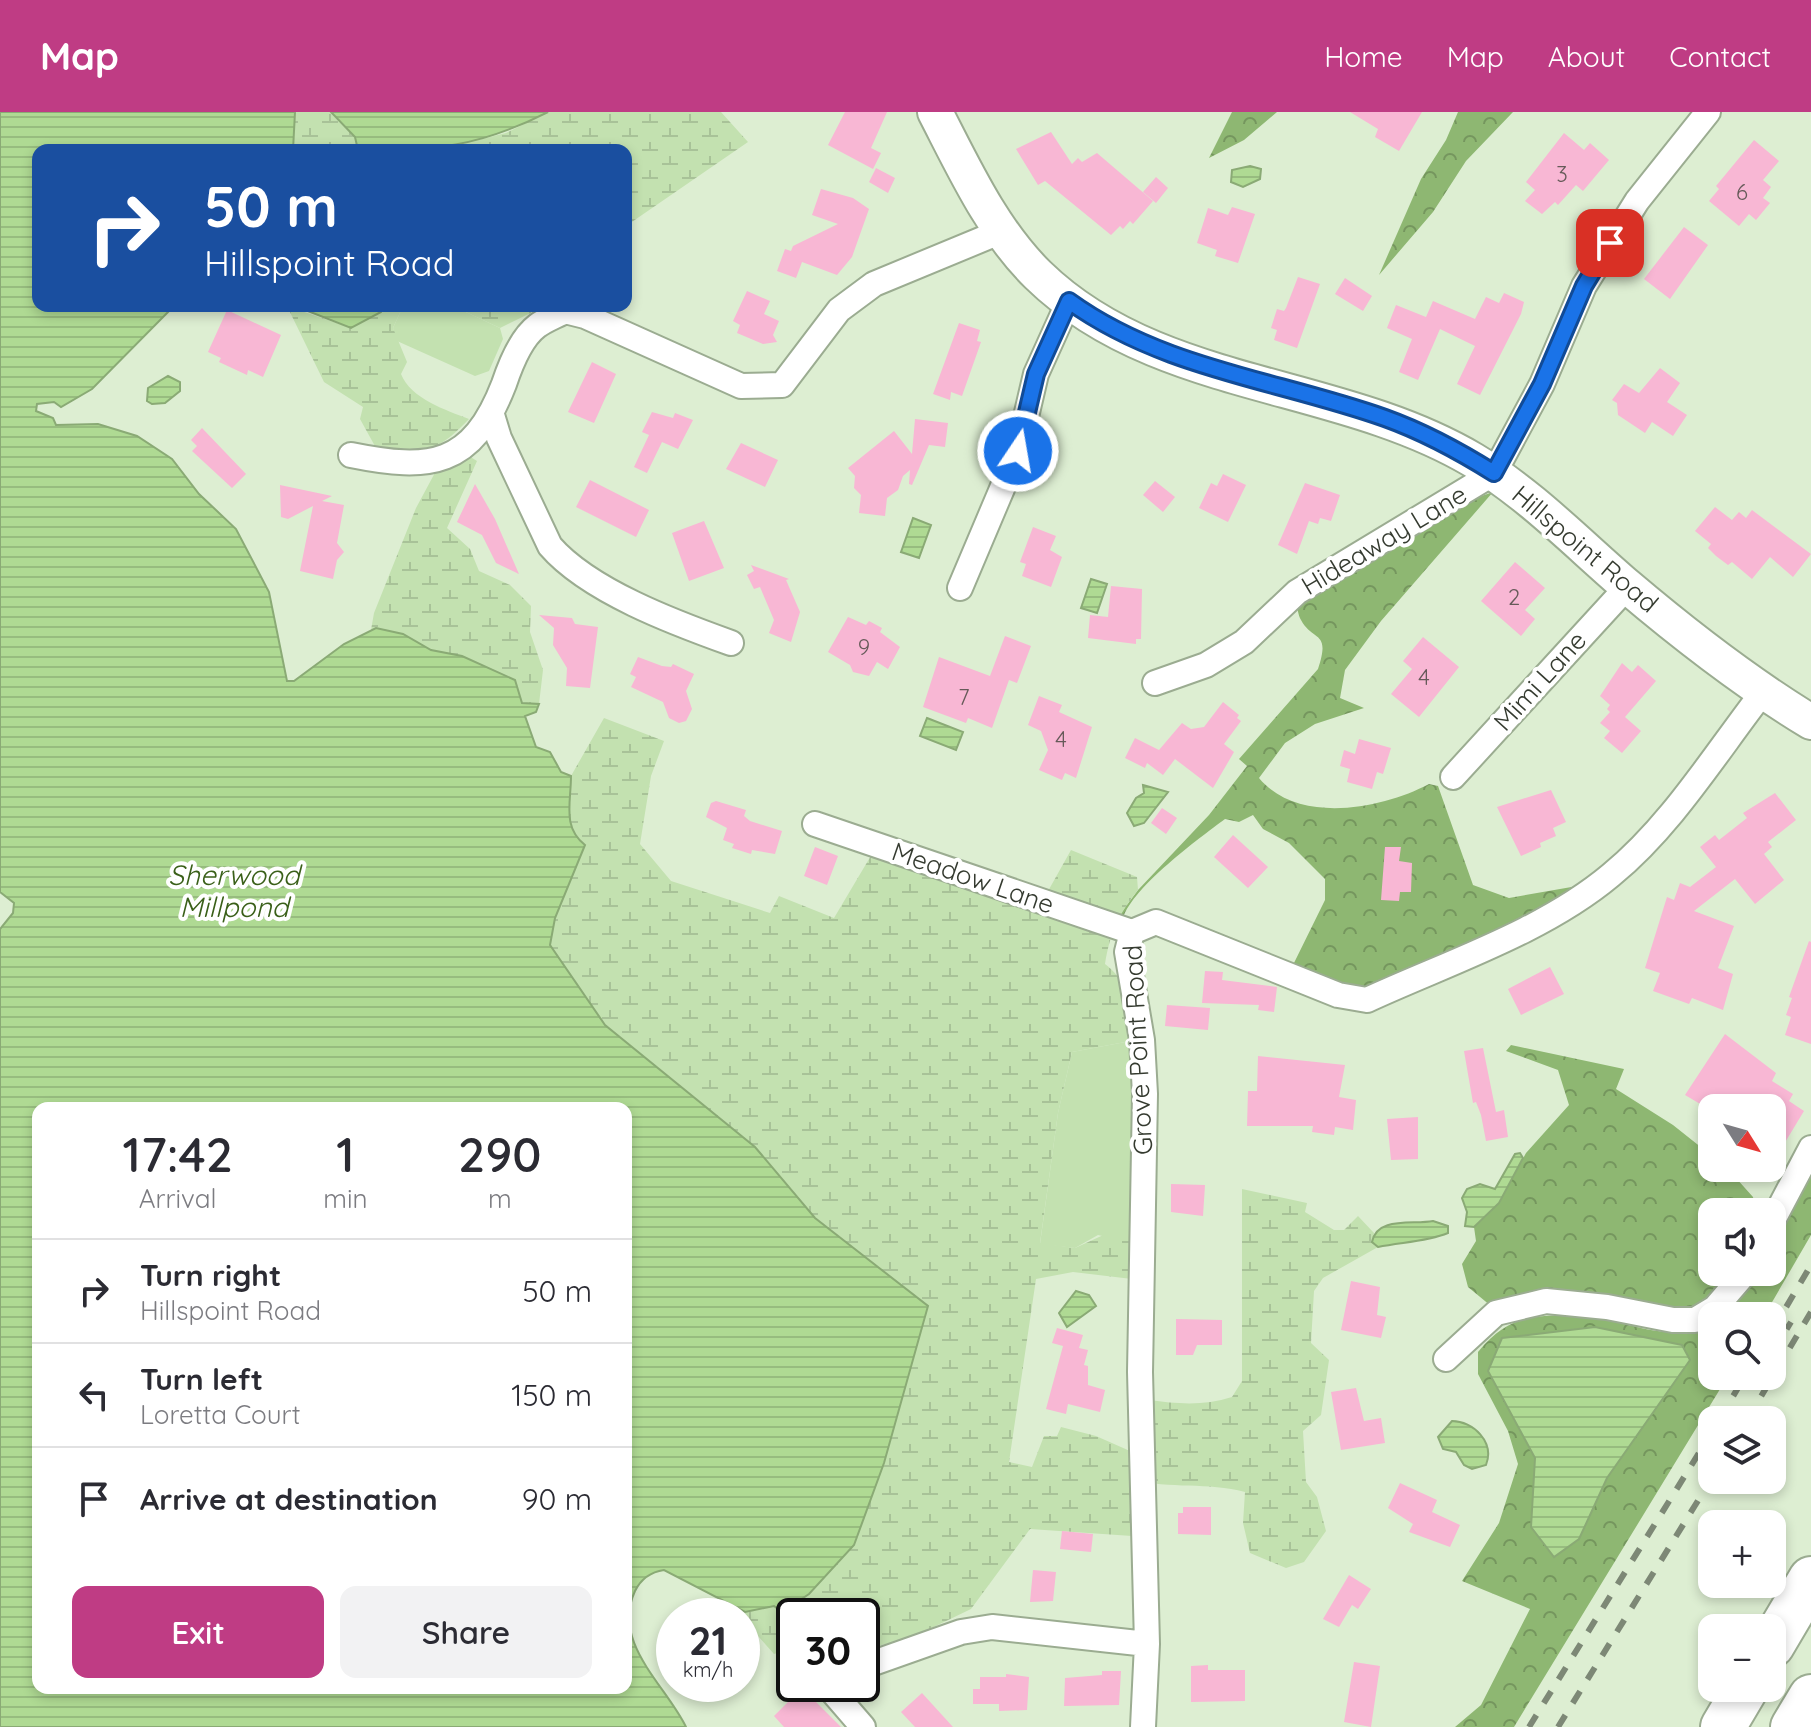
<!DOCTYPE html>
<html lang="en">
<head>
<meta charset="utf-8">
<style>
	body { margin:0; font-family:Quicksand,sans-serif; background:#f2f2f3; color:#2b2b33; height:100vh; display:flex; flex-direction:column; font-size:30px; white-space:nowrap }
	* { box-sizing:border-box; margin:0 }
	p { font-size:26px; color:#7c7c81 }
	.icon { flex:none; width:44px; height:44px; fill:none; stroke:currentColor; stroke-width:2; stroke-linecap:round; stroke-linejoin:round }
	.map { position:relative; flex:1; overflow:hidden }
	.drawer { position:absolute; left:32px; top:990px; width:600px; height:592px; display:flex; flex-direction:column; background:#fff; border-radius:16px; box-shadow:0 4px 12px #0003 }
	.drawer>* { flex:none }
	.top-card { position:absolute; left:32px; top:32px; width:600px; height:168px; border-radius:16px; box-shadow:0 4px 12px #0003; background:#1a4fa0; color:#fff; overflow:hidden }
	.needle { width:52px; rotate:127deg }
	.tools { position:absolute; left:1698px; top:982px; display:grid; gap:16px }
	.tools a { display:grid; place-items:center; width:88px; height:88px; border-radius:16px; background:#fff; box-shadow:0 4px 12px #0003; font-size:40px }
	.speed { position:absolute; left:656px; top:1486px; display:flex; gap:16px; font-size:40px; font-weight:700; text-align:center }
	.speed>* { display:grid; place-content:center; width:104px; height:104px; border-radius:50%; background:#fff; box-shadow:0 4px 12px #0003; line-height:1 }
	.speed small { font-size:20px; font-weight:400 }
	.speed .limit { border:4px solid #111; border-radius:12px; background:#fff; color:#111 }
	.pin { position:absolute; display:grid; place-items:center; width:68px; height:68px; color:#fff; margin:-34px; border-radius:16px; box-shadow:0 4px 12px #0006 }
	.me { position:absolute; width:88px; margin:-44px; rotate:12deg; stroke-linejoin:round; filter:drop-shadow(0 0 6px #0008) }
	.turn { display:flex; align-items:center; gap:28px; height:168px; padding:0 40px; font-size:36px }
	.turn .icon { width:104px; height:104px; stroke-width:2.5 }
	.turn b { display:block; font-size:56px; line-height:68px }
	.eta { display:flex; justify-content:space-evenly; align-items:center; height:136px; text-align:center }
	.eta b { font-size:48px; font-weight:600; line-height:56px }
	.cta { display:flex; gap:16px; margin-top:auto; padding:16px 40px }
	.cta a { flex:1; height:92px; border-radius:16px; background:#bf3c84; color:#fff; font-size:32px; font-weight:600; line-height:92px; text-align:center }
	.cta a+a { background:#f2f2f3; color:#2b2b33 }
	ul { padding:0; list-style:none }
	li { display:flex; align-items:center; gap:24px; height:104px; padding:0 40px; border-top:2px solid #e1e1e2 }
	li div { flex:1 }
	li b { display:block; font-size:30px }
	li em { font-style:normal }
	header { display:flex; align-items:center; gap:48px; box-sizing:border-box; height:112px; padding:0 40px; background:#bf3c84; color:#fff }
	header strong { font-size:38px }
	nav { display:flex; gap:44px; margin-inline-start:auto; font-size:28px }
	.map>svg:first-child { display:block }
	.green { fill:#c3e1b0 }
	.forest { fill:url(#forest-crowns) }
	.wetland { fill:url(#wetland-marsh) }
	.water { fill:url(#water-rules); stroke:#8aaa75; stroke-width:2; fill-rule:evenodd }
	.building { fill:#f8b7d4 }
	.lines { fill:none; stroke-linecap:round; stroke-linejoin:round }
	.street-casing { stroke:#9bac91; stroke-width:28 }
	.secondary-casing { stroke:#9bac91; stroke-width:38 }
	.highway-casing { stroke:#9bac91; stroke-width:48 }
	.street { stroke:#fff; stroke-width:24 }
	.secondary { stroke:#fff; stroke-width:34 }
	.highway { stroke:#fff; stroke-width:44 }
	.rail { stroke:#7d8876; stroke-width:6; stroke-dasharray:14 14; stroke-linecap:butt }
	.route-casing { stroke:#114b97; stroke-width:20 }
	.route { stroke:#1a73e8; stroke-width:14 }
	.labels { text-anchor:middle; stroke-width:8; stroke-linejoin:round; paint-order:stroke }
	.number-label { font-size:22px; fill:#665a59 }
	.street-label { font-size:26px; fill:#353b30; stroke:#fff }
	.water-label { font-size:28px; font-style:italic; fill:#3a6019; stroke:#fff }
</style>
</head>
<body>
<header>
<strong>Map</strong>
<nav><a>Home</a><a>Map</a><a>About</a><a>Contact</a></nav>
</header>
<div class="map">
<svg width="1811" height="1615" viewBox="0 0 1811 1615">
	<defs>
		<pattern id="forest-crowns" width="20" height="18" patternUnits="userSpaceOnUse" patternTransform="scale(2)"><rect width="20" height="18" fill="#8eb772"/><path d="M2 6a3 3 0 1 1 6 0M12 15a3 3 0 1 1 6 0" fill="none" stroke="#75965e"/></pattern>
		<pattern id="wetland-marsh" width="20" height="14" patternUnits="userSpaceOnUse" patternTransform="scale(2)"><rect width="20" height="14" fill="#c3e1b0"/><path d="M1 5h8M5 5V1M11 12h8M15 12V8" fill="none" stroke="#a8c298"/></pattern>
		<pattern id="water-rules" width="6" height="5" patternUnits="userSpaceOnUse" patternTransform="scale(2)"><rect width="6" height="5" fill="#afda93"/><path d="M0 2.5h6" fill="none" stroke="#97bc7f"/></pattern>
	</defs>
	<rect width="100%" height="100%" fill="#ddeed2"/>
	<path class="green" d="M403,194H453L500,216L503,227L489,259L475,264L397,229L393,216Z
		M1136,928L1134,1131L1098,1123L1075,1136L1040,1132L1058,1001L1072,940Z"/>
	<path class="forest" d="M1232,0H1277L1244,28L1209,46Z
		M1458,0H1513L1466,49L1433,100L1379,163L1421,67L1446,28Z
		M1493,380L1381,509L1345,558L1340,586L1364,596L1315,612L1285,631L1259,666C1298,713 1382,697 1429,672L1438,674L1473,773L1509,786L1583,773L1533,805L1361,879L1292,855L1325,788V767L1289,731L1263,717L1253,703L1239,710L1225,707C1198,727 1133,775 1123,806L1115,809L1138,778L1209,703L1247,654L1239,647L1318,557C1331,518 1313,530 1301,508C1298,503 1297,494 1296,489L1436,400Z
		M1511,933L1624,957L1616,977L1673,1013L1712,1044V1056H1727L1753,1085L1756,1100H1712V1160H1730L1708,1189L1690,1198C1633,1190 1544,1166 1491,1194L1468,1175L1462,1152L1476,1129L1474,1115L1499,1091L1526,1041L1569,993L1558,958L1506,939Z
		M1811,1058V1123L1764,1204H1725L1753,1160H1772V1126Z
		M1587,1202C1624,1210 1677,1233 1712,1212V1264H1728L1514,1615H1455L1481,1593L1530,1497L1462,1469L1499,1411L1518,1352L1508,1319L1478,1262V1240C1512,1199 1537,1205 1587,1202Z"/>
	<path class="wetland" d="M295,0H331L355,25L358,38H293Z
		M548,0H721L748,30L626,114V38H437L506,21Z
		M287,194L351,216L381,200L384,194H403L393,216L407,250L401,262C411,287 446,298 469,307C435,343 423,341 376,336L360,307L363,295L324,270Z
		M453,194H545L500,216Z
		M464,341L477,349L447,416L470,437L479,459L510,473L531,494L530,520L543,558L539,592L522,591L403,522L371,518L374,501L416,396L437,357Z
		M604,606L664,629L651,664L640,732L671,769L770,801L779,784L834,806L872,742L1038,797L1071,738L1137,765L1138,778C1118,803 1110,821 1105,852C1131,872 1133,898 1136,928L1072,940L1058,1001L1040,1131L1075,1136L1110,1120L1134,1131L1132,1167L1073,1160L1036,1167L1009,1350L1032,1355L1044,1324H1057L1061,1315L1096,1324L1130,1339L1149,1288C1178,1292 1204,1294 1232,1285L1242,1269V1077L1307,1091L1305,1100L1334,1118H1344L1358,1104L1374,1121L1372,1130L1378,1135L1323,1166L1314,1179L1311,1231L1329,1248L1321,1303L1303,1319L1306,1370L1317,1385L1326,1419L1304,1450L1286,1456L1250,1441L1243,1411L1245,1380C1208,1370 1170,1377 1133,1368L1132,1424L1030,1417L971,1497L913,1525L862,1538V1504H794V1536L774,1542L742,1506L745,1500L774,1494L854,1433L884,1351L928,1194L815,1106L755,1035L604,913L550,833L555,806L585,733L573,724L568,713L571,664Z"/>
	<path class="water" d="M0,0H295L293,38H38V194H174L92,277L61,295L54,290L37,292L36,299L53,306L56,313L98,312L137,324L172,347L199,382L236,417L269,480L287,569H294L344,532L376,516L403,522L431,538L462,544L515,568L522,591L539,592L536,600L525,604L536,635L550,640L561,660L571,664C571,691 562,715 585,733L555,806L550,833L605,913L755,1035L815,1106L928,1194L884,1351L854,1433L809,1482L782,1500L774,1494L745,1500L664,1458C650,1460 641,1467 635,1479C611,1531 666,1573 686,1615H0V817L13,801L14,791L0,780ZM626,996V1576H38V996Z
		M331,0H548C477,36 436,38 358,38L355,25Z
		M1250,54L1261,57L1260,67L1243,75L1231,70L1232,58Z
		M295,194H384L381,200L351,216Z
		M168,264L180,270V279L165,291L152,292L147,289L148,276Z
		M913,406L931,413L919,446L901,440Z
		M1091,467L1107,472L1097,501L1081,496Z
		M927,606L963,620L956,638L920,624Z
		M1143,673L1168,680L1144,711L1134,714L1127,701L1136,686L1144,681Z
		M1520,1041L1523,1046L1499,1091L1474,1115L1465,1114L1467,1100L1462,1086L1467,1077L1480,1072L1495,1077L1515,1042Z
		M1433,1109L1448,1114V1121C1426,1130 1402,1130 1378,1135L1372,1130C1377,1104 1413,1113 1433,1109Z
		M1076,1179L1089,1183L1096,1194L1067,1215L1059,1201Z
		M1595,1215L1682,1233L1690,1248L1607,1366L1579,1427L1554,1445L1531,1415L1535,1346L1488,1259L1502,1226Z
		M1452,1309C1473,1309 1495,1330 1486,1353L1472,1357L1464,1353L1456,1340L1443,1337L1438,1325Z"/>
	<path class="building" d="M845,0H887L871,36L881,41L873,57L828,33Z
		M1350,0H1422L1399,39L1375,25L1378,17Z
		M1051,20L1072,52L1078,46L1082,50L1097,41L1153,89L1133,112L1130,109L1123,117L1120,114L1111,123L1045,69L1038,73L1016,37Z
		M1564,21L1584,38L1590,31L1609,48L1583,79L1576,73L1558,93L1555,90L1542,102L1525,89L1535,78L1526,70Z
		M1754,28L1779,49L1763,68L1771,75L1763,86L1770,91L1756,108L1749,102L1739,114L1709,89L1719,77L1716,74Z
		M876,56L895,66L888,81L869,70Z
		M1156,65L1168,76L1156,91L1143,80Z
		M821,77L853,86L869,97L852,145L837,163L802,150L796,166L777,159L785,137L791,139L793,134L838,112L812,103Z
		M1232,95L1255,102L1238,151L1215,144L1217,138L1197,131L1208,96L1228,103Z
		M1684,115L1708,133L1670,187L1644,167Z
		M1298,165L1320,172L1297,236L1274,228L1277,218L1271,216L1277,197L1284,199L1286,196Z
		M1345,166L1372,184L1363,199L1335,182Z
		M747,179L770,189L764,202L779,209L773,223L777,230L763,232L737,221L740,213L733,209Z
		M1504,181L1524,190L1521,202L1480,283L1457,272L1475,234L1440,217L1418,268L1399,260L1412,227L1387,216L1396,193L1426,205L1433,189L1475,207L1486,185L1499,191Z
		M227,198L281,223L263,265L248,258L247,263L219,250L221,246L208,240Z
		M959,211L980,218L977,229L981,230L962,284L951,280L950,288L933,282Z
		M592,250L616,262L594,311L568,300Z
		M1660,256L1680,271L1667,290L1687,303L1673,324L1652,310L1645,321L1618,303L1617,291L1612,288L1624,272L1639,281Z
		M652,300L673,306L675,301L693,308L678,337L662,330L647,361L634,355L649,323L642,320Z
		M915,307L948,311L945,335L929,333L912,373L909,372L910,358L903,364L898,378L887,386L885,404L859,401L861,383L854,376L855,364L848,356L894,319L912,342Z
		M202,316L246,362L232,376L192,339L197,334L191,328Z
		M741,331L778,348L765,375L726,357Z
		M1223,362L1246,373L1228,410L1199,396L1211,371L1217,374Z
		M590,368L649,398L636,425L576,395Z
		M1155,369L1175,385L1163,400L1143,383Z
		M1305,371L1340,383L1331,409L1320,406L1318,412L1309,409L1297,442L1278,433Z
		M475,372L495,407L519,462L496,451L482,423L457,410Z
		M280,373L332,384L322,389L344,393L337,431L344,440L337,448L333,467L300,459L313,394L288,407L281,405Z
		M1715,395L1732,408L1739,400L1746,406L1752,398L1811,442L1793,465L1770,445L1752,467L1732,450L1728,453L1716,444L1708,436L1711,432L1695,419Z
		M704,409L724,456L689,469L672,421Z
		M1033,415L1056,424L1050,438L1062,445L1051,475L1022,464L1026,452L1020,450Z
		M1515,450L1545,476L1525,498L1535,507L1521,524L1481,489Z
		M751,453L789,467L786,468L800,500L791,530L769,521L774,508L760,475L754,477L747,463L754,459Z
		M1111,474L1142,477L1141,527H1136V532L1088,526L1090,503L1108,505Z
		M539,503L572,506L575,512L598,515L590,576L566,574L567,556L553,533L554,516Z
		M848,505L866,513L869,509L882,516L880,520L900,535L888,557L877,550L869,564L853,560L850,553L828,540Z
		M1005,524L1031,534L1017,571L1009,568L992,616L968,606L966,611L923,595L939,545L990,564Z
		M1423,525L1459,555L1419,605L1391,582L1412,557L1403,549Z
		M638,545L662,554L671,555L673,552L694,562L686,579L692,597L686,609L679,611L669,606L663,590L631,575L636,565L630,562Z
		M1622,551L1632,560L1638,553L1656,569L1625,605L1641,619L1622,641L1604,626L1610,619L1600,611L1610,600L1607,597L1610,593L1600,584Z
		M1039,584L1062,593L1059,600L1092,615L1076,666L1065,661L1062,668L1039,658L1048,638L1041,619L1028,613Z
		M1223,590L1239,603L1237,606L1241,609L1224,632L1234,640L1213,676L1175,647L1163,663L1147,651L1145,656L1125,646L1135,626L1159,638L1182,611L1191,617L1204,615Z
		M1359,627L1391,636L1383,662L1377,660L1372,677L1347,670L1350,657L1340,654L1344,638L1355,642Z
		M1551,678L1566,710L1553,716L1556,724L1540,731L1541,735L1521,744L1497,695Z
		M1775,681L1796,708L1768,730L1772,735L1764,742L1784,768L1755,792L1735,767L1694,799L1734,814L1718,856L1733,862L1723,898L1692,886L1689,892L1653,879L1660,861L1645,856L1667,785L1674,788L1680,771L1690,775L1716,755L1700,735L1715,723L1719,728L1747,706L1743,701Z
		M716,689L746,698L744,704L750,709L782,719L775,742L752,738L751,742L732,736L734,732L723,728L727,716L706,705L711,691Z
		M1162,696L1177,706L1166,722L1151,711Z
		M1233,723L1268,755L1248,776L1214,745Z
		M815,735L838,744L827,773L804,764Z
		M1385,735H1401L1399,749L1412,751L1411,780H1400L1399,789L1381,788Z
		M1809,829L1811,830V932L1785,923L1791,905L1786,903L1792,886L1789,885Z
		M1550,855L1564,882L1521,903L1508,877Z
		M1205,859L1223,860L1222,868L1277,875L1274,900L1258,898L1259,893L1202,891Z
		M1167,893L1210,896L1208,918L1165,914Z
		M1725,922L1776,961L1772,969L1793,982L1789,989L1804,999L1772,1052V1015L1784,996H1707L1685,983Z
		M1483,936L1496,1000L1504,998L1508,1025L1486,1029L1481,1003L1476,990L1473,991L1464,939Z
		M1258,944L1345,953L1339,985L1356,988L1353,1018L1335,1015L1334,1023L1312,1020L1313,1014H1247L1248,979H1257Z
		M1418,1005V1047L1391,1048L1387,1007Z
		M1171,1072L1205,1073L1203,1104L1171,1100Z
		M1351,1169L1380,1175L1377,1203L1386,1205L1381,1226L1341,1218Z
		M1176,1207L1222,1208V1233H1197L1193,1243H1176Z
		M1057,1216L1083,1223L1079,1236L1088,1238L1084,1253L1088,1254V1273L1105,1278L1100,1300L1068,1292L1066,1302L1046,1297L1063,1234L1052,1231Z
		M1356,1276L1364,1309L1381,1306L1385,1331L1341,1338L1331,1280Z
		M1400,1371L1437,1388L1432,1400L1460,1413L1450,1435L1409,1420L1413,1412L1388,1396Z
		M1183,1395H1211V1423L1178,1422V1401H1183Z
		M1062,1419L1093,1422L1091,1440L1060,1437Z
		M1033,1458L1056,1460L1053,1489L1030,1490Z
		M1349,1463L1371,1477L1358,1497L1352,1493L1339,1515L1323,1507Z
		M1354,1550L1380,1554L1371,1615L1344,1610Z
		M1208,1553V1558H1245V1589L1191,1590V1554Z
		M1102,1559H1121L1119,1593L1064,1594L1065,1566L1102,1563Z
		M1006,1562L1029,1565L1027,1598L999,1599V1592H973V1577H980V1565H1006Z
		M799,1579L810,1584L841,1615H784L774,1604Z
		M922,1581L953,1615H915L901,1600Z"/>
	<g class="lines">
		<defs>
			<path id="street" d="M492,303L499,326L550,434C589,479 675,511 731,531
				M351,343C430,359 472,355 504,272C510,254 521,226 537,214C545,208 556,204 565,199L585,204L741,274L782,273L839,198L874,172L1002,119
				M960,476L1018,339L1036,262L1069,189
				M1155,571L1206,553L1244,530L1297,480L1494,361L1542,272L1584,174L1637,89L1708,0
				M1453,665L1628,474
				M815,712L1132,820
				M1132,820L1127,840L1142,928L1145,982L1140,1260L1147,1532L1143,1615
				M1132,820L1156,810L1338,883L1367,888C1447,851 1543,820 1611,763C1671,714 1715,642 1763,580
				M1772,1110L1811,1036
				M1446,1247L1496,1201L1546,1189L1607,1195L1673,1208H1695L1715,1196L1746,1160
				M862,1555L961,1520L992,1515L1147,1532
				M838,1572L831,1578L863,1615"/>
			<path id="secondary" d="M935,0C964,56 992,118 1038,163C1156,278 1336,267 1473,348C1530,382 1577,431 1627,474C1686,524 1745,570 1811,610"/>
			<path id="highway" d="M1772,1533L1811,1467
				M1723,1615L1746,1576
				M1793,1615L1811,1585"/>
		</defs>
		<use href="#street" class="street-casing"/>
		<use href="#secondary" class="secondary-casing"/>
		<use href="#highway" class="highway-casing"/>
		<use href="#street" class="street"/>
		<use href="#secondary" class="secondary"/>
		<use href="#highway" class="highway"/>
		<path class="rail" d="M1772,1219L1811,1153
			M1772,1241L1791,1210
			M1719,1308L1745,1264
			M1747,1308L1811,1200
			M1529,1615L1712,1320
			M1558,1615L1712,1366"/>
	</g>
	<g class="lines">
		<defs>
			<path id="route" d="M1018,339L1036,262L1069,189C1163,257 1278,268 1385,306C1424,320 1459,339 1494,361L1542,272L1584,174L1610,131"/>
		</defs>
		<use href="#route" class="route-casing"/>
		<use href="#route" class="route"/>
	</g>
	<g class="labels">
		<g class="number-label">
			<text x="1562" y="70">3</text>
			<text x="1742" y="88">6</text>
			<text x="1514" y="493">2</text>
			<text x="864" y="543">9</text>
			<text x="1424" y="573">4</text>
			<text x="964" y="593">7</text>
			<text x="1061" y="635">4</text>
		</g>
		<g class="street-label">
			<text transform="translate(1384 428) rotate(-31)" y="9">Hideaway Lane</text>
			<text transform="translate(1585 437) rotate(40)" y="9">Hillspoint Road</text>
			<text transform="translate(1540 569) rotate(-48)" y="9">Mimi Lane</text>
			<text transform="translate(973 766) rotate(19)" y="9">Meadow Lane</text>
			<text transform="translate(1138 938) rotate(-93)" y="9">Grove Point Road</text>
		</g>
		<g class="water-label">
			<text x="234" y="773">Sherwood<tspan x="234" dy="32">Millpond</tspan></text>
		</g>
	</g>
</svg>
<div class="tools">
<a><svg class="needle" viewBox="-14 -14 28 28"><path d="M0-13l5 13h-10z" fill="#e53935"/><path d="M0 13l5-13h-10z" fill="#7c7c81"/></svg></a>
<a><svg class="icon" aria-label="sound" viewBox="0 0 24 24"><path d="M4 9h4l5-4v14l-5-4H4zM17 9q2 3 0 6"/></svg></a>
<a><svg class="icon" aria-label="search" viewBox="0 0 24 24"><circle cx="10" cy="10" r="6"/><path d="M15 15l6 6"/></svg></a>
<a><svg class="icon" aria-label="layers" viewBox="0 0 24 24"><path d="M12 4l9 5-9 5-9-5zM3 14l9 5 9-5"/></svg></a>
<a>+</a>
<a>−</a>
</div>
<div class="speed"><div>21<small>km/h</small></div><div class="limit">30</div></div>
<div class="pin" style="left:1610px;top:131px;background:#d93025"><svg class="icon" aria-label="arrive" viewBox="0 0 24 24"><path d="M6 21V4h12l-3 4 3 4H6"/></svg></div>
<svg class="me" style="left:1018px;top:339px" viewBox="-20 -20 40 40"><circle r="17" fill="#1a73e8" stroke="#fff" stroke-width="3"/><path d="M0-11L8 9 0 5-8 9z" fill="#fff"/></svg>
<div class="top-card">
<div class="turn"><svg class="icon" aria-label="right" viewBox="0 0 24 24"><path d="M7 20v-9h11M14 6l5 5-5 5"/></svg><div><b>50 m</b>Hillspoint Road</div></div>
</div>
<section class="drawer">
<div class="eta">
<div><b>17:42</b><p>Arrival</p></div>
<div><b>1</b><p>min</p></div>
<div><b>290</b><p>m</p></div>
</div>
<ul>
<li><svg class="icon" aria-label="right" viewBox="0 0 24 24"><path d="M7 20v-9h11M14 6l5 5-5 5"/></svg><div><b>Turn right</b><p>Hillspoint Road</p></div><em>50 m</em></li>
<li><svg class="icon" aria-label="left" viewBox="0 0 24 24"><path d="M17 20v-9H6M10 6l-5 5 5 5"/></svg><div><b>Turn left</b><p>Loretta Court</p></div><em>150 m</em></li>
<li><svg class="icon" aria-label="arrive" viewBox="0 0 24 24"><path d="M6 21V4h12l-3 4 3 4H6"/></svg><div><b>Arrive at destination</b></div><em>90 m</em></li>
</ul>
<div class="cta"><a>Exit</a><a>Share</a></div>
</section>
</div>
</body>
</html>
